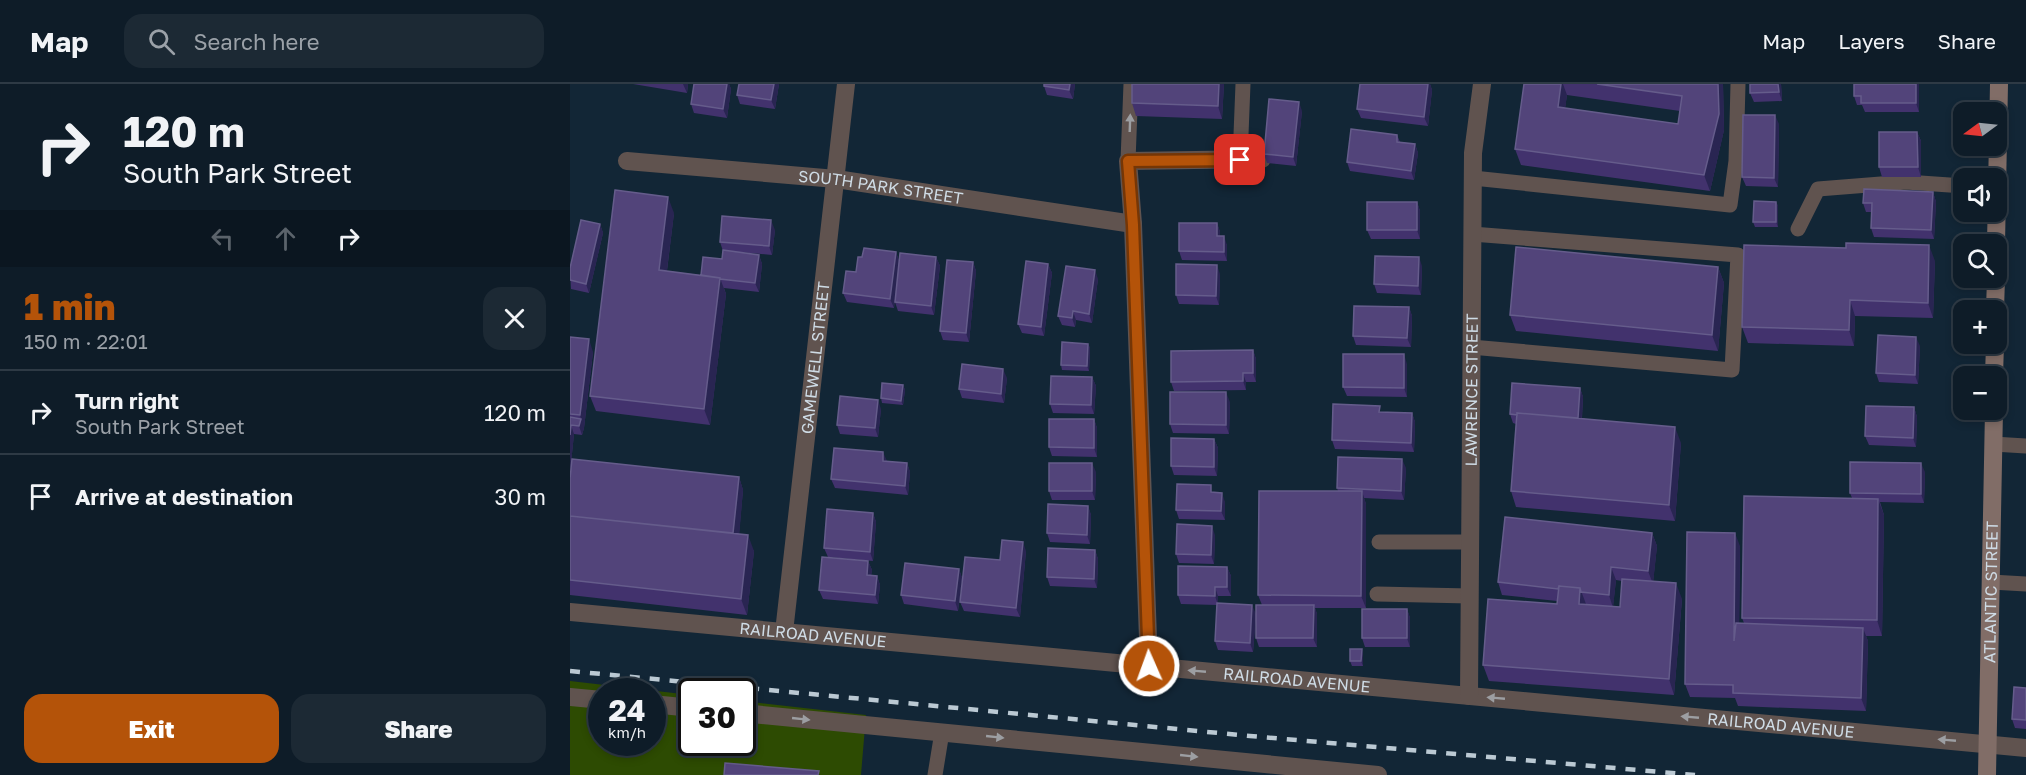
<!DOCTYPE html>
<html lang="en">
<head>
<meta charset="utf-8">
<style>
	body { margin:0; font-family:"Golos Text",sans-serif; background:#1c2934; color:#f1f3f6; height:100vh; display:flex; flex-direction:column; font-size:22px; white-space:nowrap }
	* { box-sizing:border-box; margin:0 }
	p { font-size:20px; color:#9ba1a8 }
	.icon { flex:none; width:33px; height:33px; fill:none; stroke:currentColor; stroke-width:2; stroke-linecap:round; stroke-linejoin:round }
	.map { position:relative; flex:1; overflow:hidden }
	.side { display:flex; flex-direction:column; background:#0e1c28; width:570px }
	.side>* { flex:none }
	.guide { background:#0e1c28; color:#f1f3f6; overflow:hidden }
	.needle { width:39px; rotate:255deg }
	.controls { position:absolute; left:1383px; top:18px; display:grid; gap:12px }
	.controls a { display:grid; place-items:center; width:54px; height:54px; border-radius:12px; background:#0e1c28; box-shadow:0 3px 9px #0003,0 0 0 2px #2e3a45; font-size:30px }
	.speed { position:absolute; left:18px; top:594px; display:flex; gap:12px; font-size:30px; font-weight:700; text-align:center }
	.speed>* { display:grid; place-content:center; width:78px; height:78px; border-radius:50%; background:#0e1c28; box-shadow:0 3px 9px #0003,0 0 0 2px #2e3a45; line-height:1 }
	.speed small { font-size:15px; font-weight:400 }
	.speed .limit { border:3px solid #111; border-radius:9px; background:#fff; color:#111 }
	.pin { position:absolute; display:grid; place-items:center; width:51px; height:51px; color:#fff; margin:-26px; border-radius:12px; box-shadow:0 3px 9px #0006 }
	.me { position:absolute; width:66px; margin:-33px; rotate:358deg; stroke-linejoin:round; filter:drop-shadow(0 0 4px #0008) }
	.turn { display:flex; align-items:center; gap:21px; height:126px; padding:0 24px; font-size:27px }
	.turn .icon { width:78px; height:78px; stroke-width:2.5 }
	.turn b { display:block; font-size:42px; line-height:51px }
	.lanes { display:flex; align-items:center; height:57px; padding:0 24px; background:#0003; justify-content:center; gap:30px; direction:ltr }
	.lanes .off { opacity:.35 }
	.round { display:grid; place-items:center; flex:none; width:63px; height:63px; border-radius:18px; background:#1c2934 }
	.head { display:flex; align-items:center; justify-content:space-between; height:102px; padding:0 24px }
	h1 { font-size:36px; font-weight:800; line-height:45px; color:#b45309 }
	.primary-button { display:flex; gap:12px; margin-top:auto; padding:12px 24px }
	.primary-button a { flex:1; height:69px; border-radius:18px; background:#b45309; color:#fff; font-size:24px; font-weight:800; line-height:69px; text-align:center }
	.primary-button a+a { background:#1c2934; color:#f1f3f6 }
	ul { padding:0; list-style:none }
	li { display:flex; align-items:center; gap:18px; height:84px; padding:0 24px; border-top:2px solid #2e3a45 }
	li div { flex:1 }
	li b { display:block; font-size:22px }
	li em { font-style:normal }
	header { display:flex; align-items:center; gap:36px; box-sizing:border-box; height:84px; padding:0 30px; background:#0e1c28; border-bottom:2px solid #2e3a45 }
	header strong { font-size:28px }
	nav { display:flex; gap:33px; margin-inline-start:auto; font-size:21px }
	.search { width:420px; height:54px; background:#1c2934; display:flex; align-items:center; gap:15px; box-sizing:border-box; padding:0 21px; border-radius:18px; color:#9ba1a8; font-size:22px }
	main { display:flex; flex:1; min-height:0 }
	.map>svg:first-child { display:block }
	.green { fill:#2d4b02; fill-rule:evenodd }
	.lines { fill:none; stroke-linecap:round; stroke-linejoin:round }
	.lane { stroke:#60534f; stroke-width:15 }
	.street { stroke:#60534f; stroke-width:18 }
	.secondary { stroke:#816d67; stroke-width:18 }
	.rail { stroke:#bbc9d3; stroke-width:4.5; stroke-dasharray:10 10; stroke-linecap:butt }
	.wall { fill:#42326d; fill-rule:evenodd }
	.shaded-wall { fill:#292552 }
	.building { fill:#52447a; stroke:#655c8b; stroke-width:1.5 }
	.oneway { fill:#9c9ea2 }
	.route-casing { stroke:#753606; stroke-width:15 }
	.route { stroke:#b45309; stroke-width:10 }
	.labels { text-anchor:middle; stroke-width:4.5; stroke-linejoin:round; paint-order:stroke }
	.street-label { font-size:16px; fill:#cedbe5; stroke:#060e15 }
</style>
</head>
<body>
<header>
<strong>Map</strong>
<div class="search"><svg class="icon" aria-label="search" viewBox="0 0 24 24"><circle cx="10" cy="10" r="6"/><path d="M15 15l6 6"/></svg>Search here</div>
<nav><a>Map</a><a>Layers</a><a>Share</a></nav>
</header>
<main>
<section class="side">
<div class="guide">
<div class="turn"><svg class="icon" aria-label="right" viewBox="0 0 24 24"><path d="M7 20v-9h11M14 6l5 5-5 5"/></svg><div><b>120 m</b>South Park Street</div></div>
<div class="lanes"><svg class="icon off" aria-label="left" viewBox="0 0 24 24"><path d="M17 20v-9H6M10 6l-5 5 5 5"/></svg><svg class="icon off" aria-label="ahead" viewBox="0 0 24 24"><path d="M12 20V5M6 11l6-6 6 6"/></svg><svg class="icon" aria-label="right" viewBox="0 0 24 24"><path d="M7 20v-9h11M14 6l5 5-5 5"/></svg></div>
</div>
<div class="head"><div><h1>1 min</h1><p>150 m · 22:01</p></div><a class="round"><svg class="icon" aria-label="close" viewBox="0 0 24 24"><path d="M6 6l12 12M18 6L6 18"/></svg></a></div>
<ul>
<li><svg class="icon" aria-label="right" viewBox="0 0 24 24"><path d="M7 20v-9h11M14 6l5 5-5 5"/></svg><div><b>Turn right</b><p>South Park Street</p></div><em>120 m</em></li>
<li><svg class="icon" aria-label="arrive" viewBox="0 0 24 24"><path d="M6 21V4h12l-3 4 3 4H6"/></svg><div><b>Arrive at destination</b></div><em>30 m</em></li>
</ul>
<div class="primary-button"><a>Exit</a><a>Share</a></div>
</section>
<div class="map">
<svg width="1456" height="691" viewBox="0 0 1456 691">
	<rect width="100%" height="100%" fill="#122636"/>
	<path class="green" d="M0,597L121,611L122,658H172L173,617L296,631L291,691H0ZM32,608H82V658H32Z"/>
	<g class="lines">
		<path class="lane" d="M670,76L673,0
			M558,77L561,0
			M903,94L1160,121L1166,77L1168,0
			M1228,145L1248,105L1336,98L1394,102
			M901,263L1162,286L1168,171L902,150
			M1423,360L1456,362
			M809,458H900
			M1421,498L1456,500
			M807,510L900,512
			M365,691L372,648"/>
		<g class="street">
			<path id="s1" d="M57,77L266,95L563,140"/>
			<path id="s2" d="M0,528L1456,664"/>
			<path id="s3" d="M214,548L276,0"/>
			<path d="M579,582L563,140L558,77L692,75"/>
			<path id="s4" d="M899,612L903,69L912,0"/>
			<path d="M0,613L32,616"/>
			<path d="M82,620L122,624"/>
			<path d="M172,629L808,691"/>
		</g>
		<g class="secondary">
			<path d="M1426,160L1429,0"/>
			<path d="M1425,226L1426,194"/>
			<path d="M1424,292L1425,260"/>
			<path id="s5" d="M1417,691L1424,326"/>
		</g>
		<path class="rail" d="M0,587L680,652L1125,691"/>
	</g>
	<path class="wall" d="M63,0H118L117,9Z
		M124,0H159L161,5L157,34L124,29L121,20Z
		M209,0L205,25L170,20L167,11Z
		M505,0L503,15L477,11L474,2Z
		M654,0L652,35L566,32L562,19Z
		M790,0H860L862,6L858,42L791,34L787,25Z
		M954,0H1153L1154,46L1140,107L951,81L945,65ZM997,11L1110,27L1108,40L995,24Z
		M1211,0L1212,17L1184,18L1180,9Z
		M1349,0V28H1295L1292,21H1287L1284,12Z
		M732,27L726,82L697,79L694,70Z
		M1209,40L1208,103L1176,102L1172,93Z
		M1347,48L1351,57V93H1312L1309,83Z
		M827,51L830,58L845,60L848,69L844,96L780,87L777,78Z
		M1363,108L1366,118L1364,155L1304,153L1301,144V128H1296L1293,119Z
		M847,118L850,127V155H801L797,146Z
		M1206,118L1208,122V143H1185L1183,138Z
		M104,129L97,187L131,191L152,175L153,167L150,158L205,146L202,171L168,168L189,171L192,180L189,208L154,204L156,210L140,341L26,327L20,312Z
		M647,139L650,148V152L657,161V177L612,176L609,167Z
		M30,140L33,149L19,209L1,205L0,184Z
		M326,168L329,177L324,224L277,218L273,209L286,188Z
		M366,173L370,182L364,231L328,227L325,218Z
		M1365,177L1363,234L1285,232L1284,262L1178,259L1172,243Z
		M403,178L406,187L399,258L373,256L370,247Z
		M478,180L482,189L474,252L452,249L448,240Z
		M852,182L851,211L807,209L804,200Z
		M1148,183L1154,199L1148,267L946,247L940,231Z
		M650,190L649,221L609,220L606,211Z
		M528,195L522,239L506,236L505,243L492,241L488,232Z
		M839,223L842,232L841,263L786,261L783,252Z
		M0,253L23,268L14,344L12,351L4,350L0,389Z
		M518,260L520,264L519,287L492,286L491,281Z
		M1350,262L1348,300L1309,298L1306,289Z
		M683,266L686,275V298H676V306L604,307L601,298Z
		M837,280V313L777,312L773,303Z
		M522,293L526,302L524,330L483,329L480,320Z
		M437,294L434,319L392,314L389,305Z
		M333,301L335,306L333,321L312,319L311,314Z
		M1010,304L1013,313L1012,334L1111,359L1105,437L946,423L941,407L946,340L943,339L940,330Z
		M660,318L659,350L603,349L600,340Z
		M1344,323L1347,333L1346,363L1299,361L1295,352Z
		M311,325L308,353L270,350L267,341Z
		M812,328L842,329L845,338L844,368L765,365L762,356Z
		M524,335L527,344V373L482,372L479,363Z
		M644,355L648,364L647,392L604,391L601,382Z
		M317,378L337,379L340,388L338,411L265,404L261,395Z
		M836,384L834,416L794,414L796,420V524H745L747,530V563H689L686,554L692,521L688,511L768,407L767,404Z
		M526,388L525,416H482L479,407Z
		M1355,388L1354,419L1310,418L1314,431L1312,552H1296L1298,557L1296,627L1168,622L1165,614L1120,613L1115,600L1170,462L1169,539H1174L1172,534L1282,414L1280,409Z
		M169,393L173,406L169,450L184,467L177,531L0,511V395Z
		M644,408L655,418V436L609,435L606,426Z
		M518,422L521,431L520,460L480,458L477,449Z
		M303,429L306,438L303,477L258,473L254,464Z
		M1082,449L1087,462L1083,498L1112,515L1104,611L919,597L913,581L987,520V517L932,511L928,498ZM1046,496L1052,497L1050,523L1043,522Z
		M645,451L644,480L609,479L606,470Z
		M525,466L528,475L527,504L480,502L477,493Z
		M456,467L450,533L394,527L390,518L430,476Z
		M298,477L302,486L301,491L307,492L310,501L308,520L253,515L249,506Z
		M657,483L661,492V512H648V519L686,530L683,568L648,566L645,557L647,521L611,520L608,511Z
		M389,485L392,494L388,527L334,520L331,511Z
		M837,525L840,534V563H795L792,554Z
		M793,570V582H782L780,577Z
		M1456,604V645L1445,644L1442,635Z"/>
	<path class="shaded-wall" d="M113,0H118L117,9Z
		M157,0H159L161,5L157,34L153,25Z
		M204,0H209L205,25L201,16Z
		M500,0H505L503,15L499,6Z
		M649,0H654L652,35L648,22Z
		M858,0H860L862,6L858,42L854,33Z
		M991,0H993L997,11L993,39L988,23Z
		M1148,0H1153L1154,46L1140,107L1134,91Z
		M1208,0H1211L1212,17L1209,8Z
		M1346,0H1349V28L1346,19Z
		M729,18L732,27L726,82L723,73Z
		M1205,31L1209,40L1208,103L1204,94Z
		M1347,48L1351,57V93L1348,83Z
		M845,60L848,69L844,96L841,87Z
		M1363,108L1366,118L1364,155L1361,146Z
		M98,113L104,129L95,202L89,186Z
		M847,118L850,127V155L847,146Z
		M1206,118L1208,122V143L1206,138Z
		M201,136L205,146L202,171L199,162Z
		M647,139L650,148V161L647,152Z
		M30,140L33,149L19,209L16,200Z
		M654,152L657,161V177L654,168Z
		M1359,161L1365,177L1363,234L1358,219Z
		M326,168L329,177L324,224L320,215Z
		M189,171L192,180L189,208L185,199Z
		M366,173L370,182L364,231L361,222Z
		M849,173L852,182L851,211L848,202Z
		M403,178L406,187L399,258L396,249Z
		M478,180L482,189L474,252L471,243Z
		M647,181L650,190L649,221L646,212Z
		M1148,183L1154,199L1148,267L1142,251Z
		M525,186L528,195L522,239L519,230Z
		M150,194L156,210L140,341L134,325Z
		M1280,216L1285,232L1284,262L1279,246Z
		M839,223L842,232L841,263L837,254Z
		M503,227L506,236L505,243L502,234Z
		M1346,253L1350,262L1348,300L1345,291Z
		M19,255L23,268L14,344L12,351L9,342L11,335L10,331Z
		M518,260L520,264L519,287L517,282Z
		M683,266L686,275V298L683,289Z
		M834,270L837,280V313L834,304Z
		M433,285L437,294L434,319L431,310Z
		M673,289L676,298V306L673,297Z
		M522,293L526,302L524,330L521,321Z
		M333,301L335,306L333,321L331,317Z
		M1010,304L1013,313L1011,345L1008,335Z
		M656,308L660,318L659,350L656,341Z
		M308,316L311,325L308,353L305,344Z
		M1344,323L1347,333L1346,363L1343,354Z
		M842,329L845,338L844,368L841,359Z
		M524,335L527,344V373L524,364Z
		M1,341L4,350L0,389V351Z
		M1105,343L1111,359L1105,437L1099,421Z
		M644,355L648,364L647,392L644,383Z
		M313,368L317,377H313Z
		M832,375L836,384L834,416L831,407Z
		M337,379L340,388L338,411L335,402Z
		M522,379L526,388L525,416L522,407Z
		M1351,379L1355,388L1354,419L1351,410Z
		M169,393L173,406L168,466L163,453Z
		M792,407L796,420V524L791,512Z
		M652,409L655,418V436L651,427Z
		M1308,415L1314,431L1312,552L1307,536Z
		M518,422L521,431L520,460L517,451Z
		M303,429L306,438L303,477L300,468Z
		M642,442L645,451L644,480L641,471Z
		M1082,449L1087,462L1083,500L1078,487Z
		M1165,449L1170,462L1169,569L1164,557Z
		M178,451L184,467L177,531L171,515Z
		M453,458L456,467L450,533L446,524Z
		M525,466L528,475L527,504L524,495Z
		M298,477L302,486L300,500L297,491Z
		M657,483L661,492V512L657,503Z
		M1041,483L1046,496L1043,524L1039,511Z
		M389,485L392,494L388,527L385,517Z
		M307,492L310,501L308,520L305,511Z
		M1106,499L1112,515L1104,611L1099,595Z
		M645,503L648,512V521L645,512Z
		M1010,504L1016,520L1015,536L1009,520Z
		M682,521L686,530L683,568L680,559Z
		M744,521L747,530V563L743,554Z
		M837,525L840,534V563L837,554Z
		M1293,544L1298,557L1296,627L1291,614Z
		M792,565L793,570V582L791,577Z"/>
	<path class="building" d="M124,0H157L153,25L121,20Z
		M169,0H204L201,16L167,11Z
		M474,0H500L499,6L474,2Z
		M562,0H649L648,22L562,19Z
		M790,0H858L854,33L787,25Z
		M954,0H991L988,23L1108,40L1112,12L1027,0H1148L1149,30L1134,91L945,65Z
		M1180,0H1208L1209,8L1180,9Z
		M1284,0H1346V19H1291V12H1284Z
		M699,15L729,18L723,73L694,70Z
		M1173,31H1205L1204,94L1172,93Z
		M781,45L827,51V58L845,60L841,87L777,78Z
		M1309,48H1347L1348,83H1309Z
		M1294,105L1363,108L1361,146L1301,144L1302,119H1293Z
		M45,106L98,113L89,186L150,194L134,325L20,312Z
		M1184,117L1206,118V138H1183Z
		M797,118H847V146H797Z
		M152,132L201,136L199,162L150,158Z
		M11,136L30,140L16,200L0,196V184Z
		M609,139H647V152H654V168L609,167Z
		M1276,159L1359,161L1358,219L1280,216L1279,246L1172,243L1174,161L1276,164Z
		M946,163L1148,183L1142,251L940,231Z
		M294,164L326,168L320,215L273,209L276,187L286,188L288,173H292Z
		M153,166L189,171L185,199L150,195V194L131,191L133,173L152,175Z
		M330,169L366,173L361,222L325,218Z
		M805,172L849,173L848,202L804,200Z
		M377,176L403,178L396,249L370,247Z
		M456,177L478,180L471,243L448,240Z
		M606,180L647,181L646,212L606,211Z
		M496,182L525,186L519,230L503,227L502,234L488,232Z
		M784,222L839,223L837,254L783,252Z
		M1308,251L1346,253L1345,291L1306,289Z
		M0,253L19,255L10,331L0,330Z
		M492,258L518,260L517,282L491,281Z
		M683,266V289H673V297L601,298V267Z
		M773,270H834V304L773,303Z
		M392,280L433,285L431,310L389,305Z
		M481,292L522,293L521,321L480,320Z
		M312,299L333,301L331,317L311,314Z
		M942,299L1010,304L1008,334L947,329V331L940,330Z
		M600,308H656V341L600,340Z
		M270,312L308,316L305,344L267,341Z
		M763,320L810,322L809,328L842,329L841,359L762,356Z
		M1296,322L1344,323L1343,354L1295,352Z
		M947,329L1105,343L1099,421L941,407Z
		M0,333L11,335L9,342L1,341L0,351Z
		M479,335H524V364L479,363Z
		M601,354L644,355V383L601,382Z
		M264,364L313,368V377L337,379L335,402L261,395Z
		M768,373L832,375L831,407L767,404Z
		M2,375L169,393L163,449L0,432V395Z
		M1280,378L1351,379V410L1280,409Z
		M479,379H522V407H479Z
		M607,400L641,401V408L652,409L651,427L606,426Z
		M689,407H792L791,512L688,511Z
		M1174,412L1308,415L1307,536L1172,534Z
		M478,420L518,422L517,451L477,449Z
		M257,425L303,429L300,468L254,464Z
		M0,432L178,451L171,515L0,496Z
		M935,433L1082,449L1078,487L1041,483L1039,511L1011,508L1010,504L989,502L988,505L928,498Z
		M607,440L642,442L641,471L606,470Z
		M1117,448L1165,449L1164,557L1166,539L1293,544L1291,614L1163,609V601L1115,600Z
		M432,456L453,458L446,524L390,518L395,473L430,476Z
		M478,464L525,466L524,495L477,493Z
		M252,473L298,477L297,491L307,492L305,511L249,506Z
		M335,479L389,485L385,517L331,511Z
		M608,482L657,483V503H645V512L608,511Z
		M1052,495L1106,499L1099,595L913,581L918,515L987,520L989,502L1010,504L1009,520L1050,523Z
		M647,519L682,521L680,559L645,557Z
		M686,521H744L743,554H686Z
		M792,525H837V554H792Z
		M780,565H792L791,577H780Z
		M1444,603L1456,604V636L1442,635Z
		M155,679L249,687L248,691H154Z"/>
	<defs><path id="oneway-solid" d="M-6-.8H1V-3.2L6.5 0L1 3.2V.8H-6Z" transform="scale(1.5)"/></defs>
	<g class="oneway">
		<use href="#oneway-solid" transform="translate(560 39) rotate(-88)"/>
		<use href="#oneway-solid" transform="translate(627 587) rotate(-175)"/>
		<use href="#oneway-solid" transform="translate(926 614) rotate(-175)"/>
		<use href="#oneway-solid" transform="translate(1120 633) rotate(-175)"/>
		<use href="#oneway-solid" transform="translate(231 635) rotate(6)"/>
		<use href="#oneway-solid" transform="translate(425 653) rotate(6)"/>
		<use href="#oneway-solid" transform="translate(1377 656) rotate(-175)"/>
		<use href="#oneway-solid" transform="translate(619 672) rotate(6)"/>
	</g>
	<g class="lines">
		<defs>
			<path id="route" d="M579,582L563,141L558,77L670,76"/>
		</defs>
		<use href="#route" class="route-casing"/>
		<use href="#route" class="route"/>
	</g>
	<g class="labels">
		<g class="street-label">
			<text dy="6" stroke="none"><textPath href="#s1" startOffset="255">SOUTH PARK STREET</textPath></text>
			<text dy="6" stroke="none"><textPath href="#s3" startOffset="276">GAMEWELL STREET</textPath></text>
			<text dy="6" stroke="none"><textPath href="#s4" startOffset="306">LAWRENCE STREET</textPath></text>
			<text dy="6" stroke="none"><textPath href="#s5" startOffset="183">ATLANTIC STREET</textPath></text>
			<text dy="6" stroke="none"><textPath href="#s2" startOffset="244">RAILROAD AVENUE</textPath></text>
			<text dy="6" stroke="none"><textPath href="#s2" startOffset="730">RAILROAD AVENUE</textPath></text>
			<text dy="6" stroke="none"><textPath href="#s2" startOffset="1216">RAILROAD AVENUE</textPath></text>
		</g>
	</g>
</svg>
<div class="controls">
<a><svg class="needle" viewBox="-14 -14 28 28"><path d="M0-13l5 13h-10z" fill="#e53935"/><path d="M0 13l5-13h-10z" fill="#9ba1a8"/></svg></a>
<a><svg class="icon" aria-label="sound" viewBox="0 0 24 24"><path d="M4 9h4l5-4v14l-5-4H4zM17 9q2 3 0 6"/></svg></a>
<a><svg class="icon" aria-label="search" viewBox="0 0 24 24"><circle cx="10" cy="10" r="6"/><path d="M15 15l6 6"/></svg></a>
<a>+</a>
<a>−</a>
</div>
<div class="speed"><div>24<small>km/h</small></div><div class="limit">30</div></div>
<div class="pin" style="left:670px;top:76px;background:#d93025"><svg class="icon" aria-label="arrive" viewBox="0 0 24 24"><path d="M6 21V4h12l-3 4 3 4H6"/></svg></div>
<svg class="me" style="left:579px;top:582px" viewBox="-20 -20 40 40"><circle r="17" fill="#b45309" stroke="#fff" stroke-width="3"/><path d="M0-11L8 9 0 5-8 9z" fill="#fff"/></svg>
</div>
</main>
</body>
</html>
